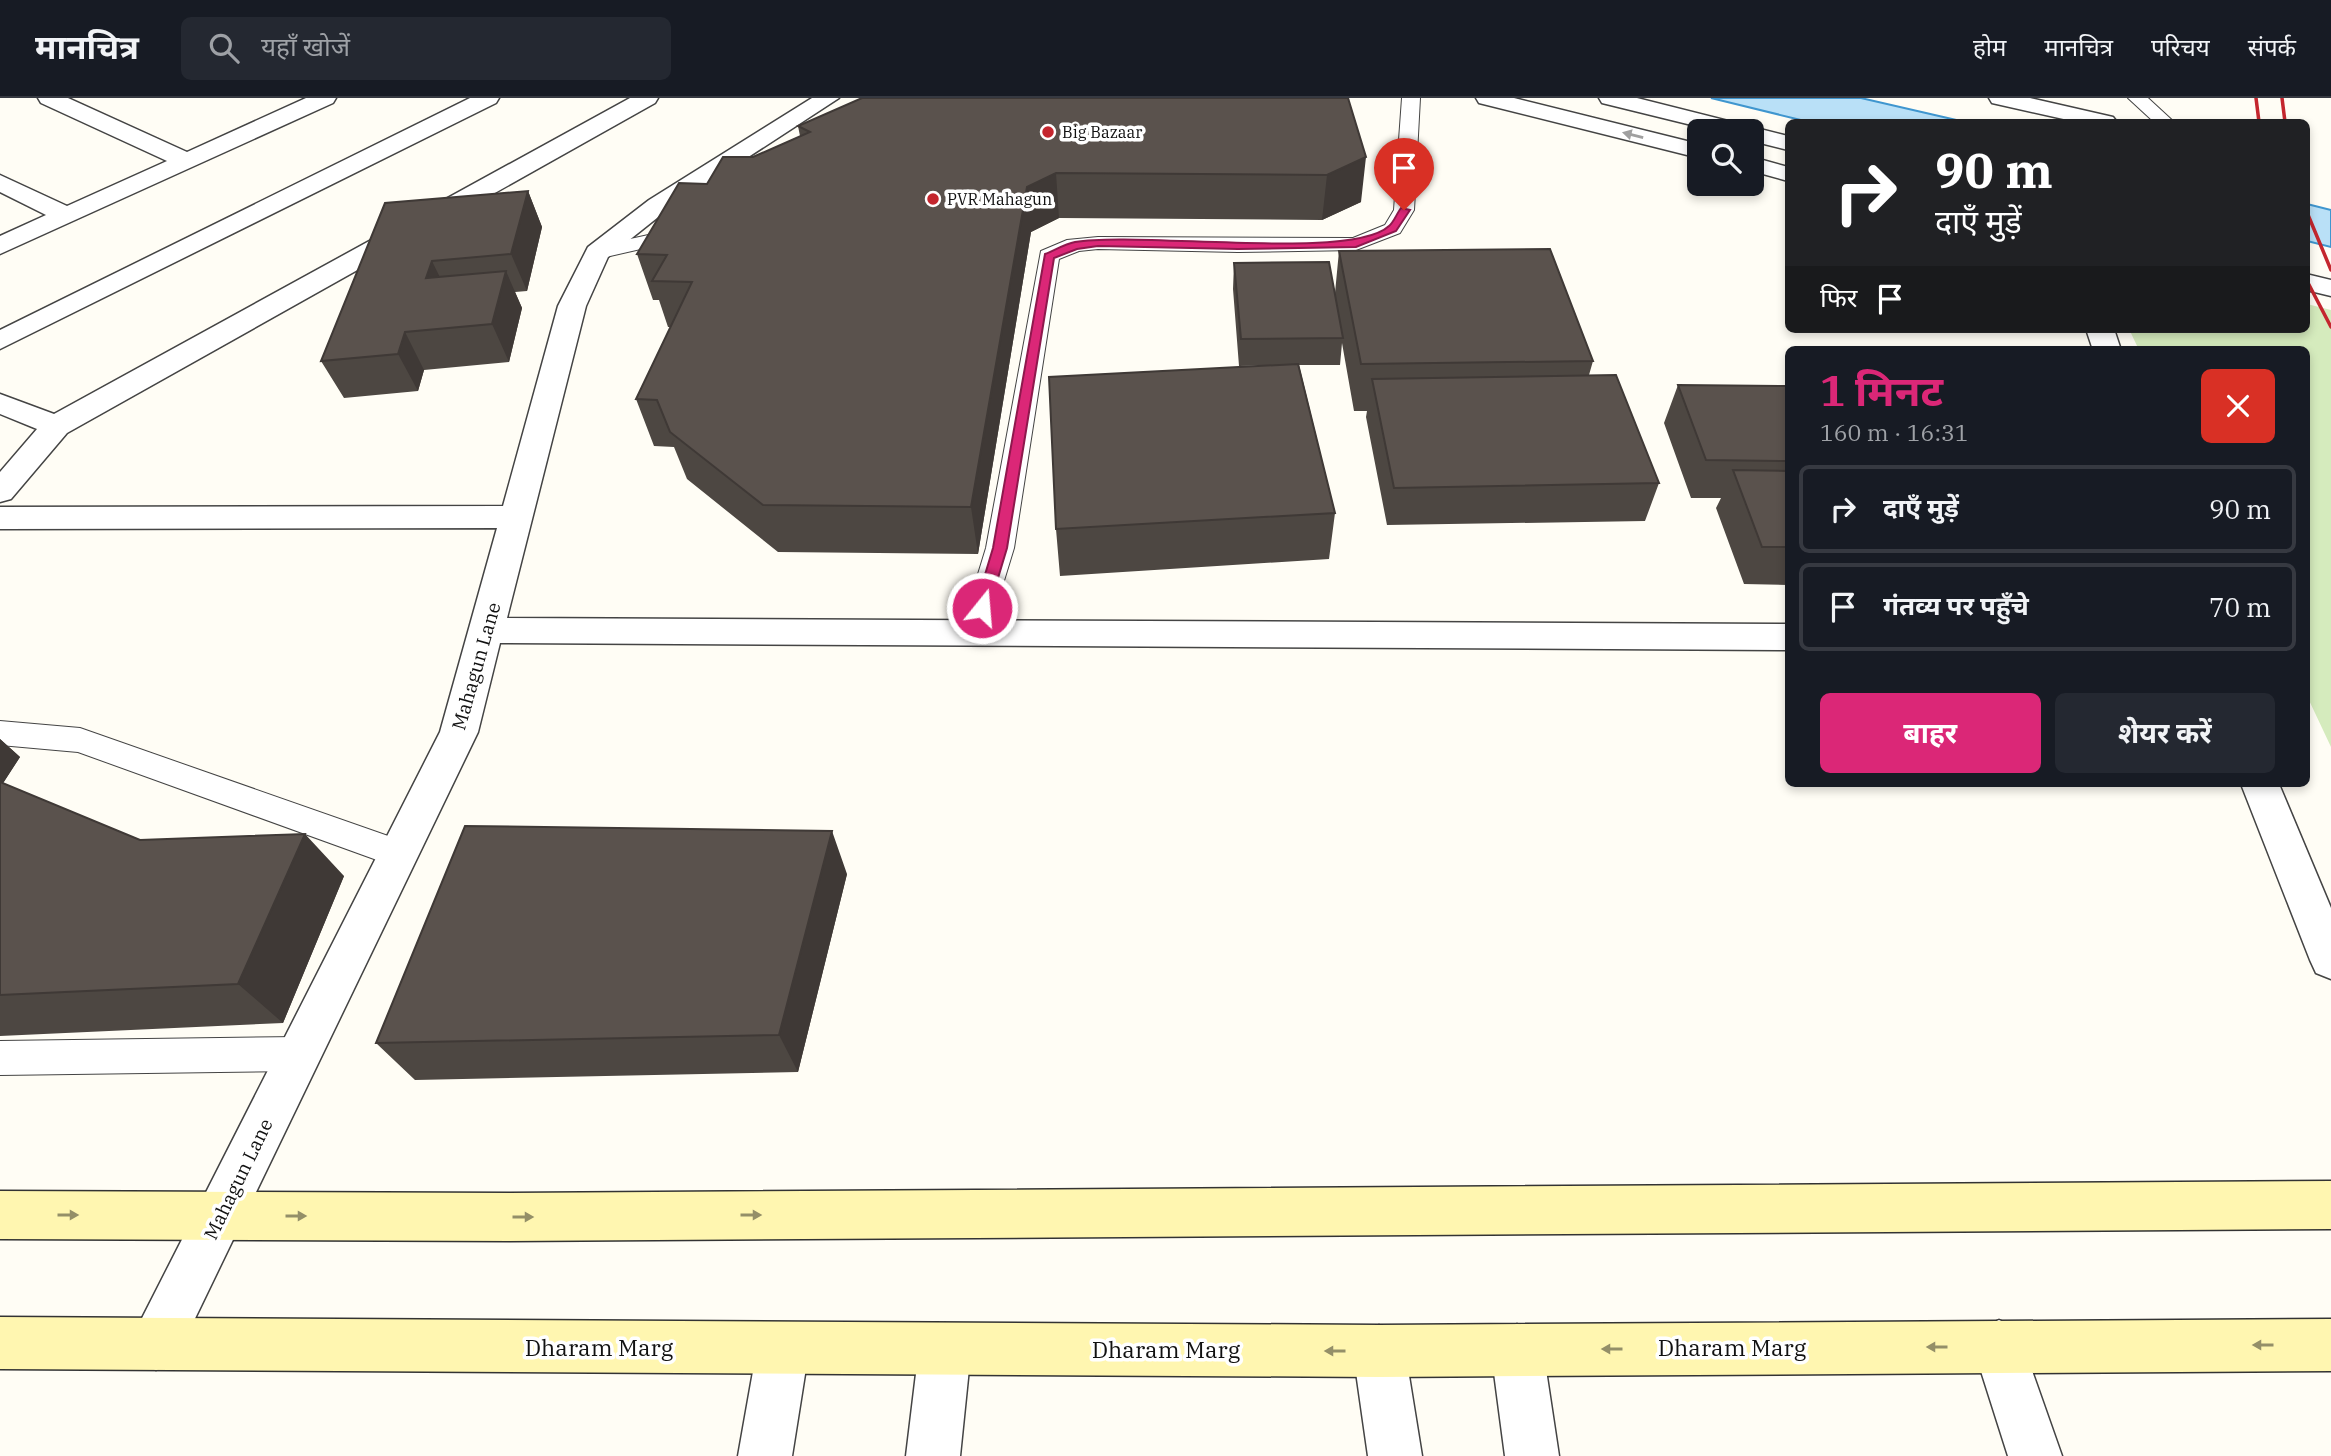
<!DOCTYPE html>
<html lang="hi">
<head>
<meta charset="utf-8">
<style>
	body { margin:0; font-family:"IBM Plex Serif","Noto Sans Devanagari",serif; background:#242831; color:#f1f3f6; height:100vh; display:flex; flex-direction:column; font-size:26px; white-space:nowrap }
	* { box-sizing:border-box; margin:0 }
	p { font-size:23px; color:#9ea1a6 }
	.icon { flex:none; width:38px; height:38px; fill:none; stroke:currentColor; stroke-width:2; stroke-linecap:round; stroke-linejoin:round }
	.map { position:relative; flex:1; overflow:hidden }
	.sheet { position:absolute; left:1785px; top:248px; width:525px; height:441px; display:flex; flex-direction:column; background:#171b24; border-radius:10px; box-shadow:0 4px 10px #0003 }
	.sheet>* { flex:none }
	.guide { position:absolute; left:1785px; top:21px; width:525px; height:214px; border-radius:10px; box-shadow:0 4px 10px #0003; background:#202124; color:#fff; overflow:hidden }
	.fabs { position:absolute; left:1687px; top:21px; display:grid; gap:14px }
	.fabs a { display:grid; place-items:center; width:77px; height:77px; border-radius:10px; background:#171b24; box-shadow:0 4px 10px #0003; font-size:35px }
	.pin { position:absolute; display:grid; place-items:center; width:60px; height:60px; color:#fff; margin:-72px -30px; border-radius:50% 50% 50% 0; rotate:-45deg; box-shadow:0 0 7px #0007 }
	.pin .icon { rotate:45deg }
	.me { position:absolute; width:77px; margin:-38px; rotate:17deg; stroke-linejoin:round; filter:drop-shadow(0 0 5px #0008) }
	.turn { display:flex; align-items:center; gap:24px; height:147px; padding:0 35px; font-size:32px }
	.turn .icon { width:91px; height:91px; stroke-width:2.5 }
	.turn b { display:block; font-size:49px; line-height:60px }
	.then { display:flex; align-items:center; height:66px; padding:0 35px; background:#0003; gap:14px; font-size:26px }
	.round { display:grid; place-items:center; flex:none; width:74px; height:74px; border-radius:10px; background:#242831 }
	.overview { display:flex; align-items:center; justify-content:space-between; height:119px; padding:0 35px }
	h1 { font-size:42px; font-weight:700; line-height:52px; color:#db2777 }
	.cta { display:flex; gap:14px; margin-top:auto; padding:14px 35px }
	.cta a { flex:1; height:80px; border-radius:10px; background:#db2777; color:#fff; font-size:28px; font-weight:700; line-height:80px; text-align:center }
	.cta a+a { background:#242831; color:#f1f3f6 }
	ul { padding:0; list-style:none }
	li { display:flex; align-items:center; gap:21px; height:88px; margin:0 14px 10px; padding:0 21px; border:4px solid #363941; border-radius:10px }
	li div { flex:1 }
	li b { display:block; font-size:26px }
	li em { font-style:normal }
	header { display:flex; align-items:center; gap:42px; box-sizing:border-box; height:98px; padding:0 35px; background:#171b24; border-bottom:2px solid #363941 }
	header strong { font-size:33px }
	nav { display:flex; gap:38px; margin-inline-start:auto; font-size:24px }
	.search { width:490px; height:63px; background:#242831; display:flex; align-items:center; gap:18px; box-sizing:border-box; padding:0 24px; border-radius:10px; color:#9ea1a6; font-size:26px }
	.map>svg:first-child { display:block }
	.green { fill:#d5ebbd }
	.water { fill:#b9e0f7; stroke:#3f96cf; stroke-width:2 }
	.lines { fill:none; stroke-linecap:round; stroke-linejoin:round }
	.lane-casing { stroke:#444; stroke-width:2 }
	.street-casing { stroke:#444; stroke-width:3 }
	.secondary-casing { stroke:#333; stroke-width:3 }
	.lane { fill:#fff; fill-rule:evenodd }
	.street { fill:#fff; fill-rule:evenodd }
	.secondary { fill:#fff6b0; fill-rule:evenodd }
	.rail { stroke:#c4262e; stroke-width:3.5 }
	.wall { fill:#4d4742 }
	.shaded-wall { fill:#3f3936 }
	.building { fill:#5a524d; stroke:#3f3936; stroke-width:2 }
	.oneway { fill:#a0a0a0 }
	.oneway2 { fill:#948f68 }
	.route { fill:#db2777; stroke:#8e194d; stroke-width:2 }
	.poi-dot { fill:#c4262e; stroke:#fff; stroke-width:2.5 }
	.labels { text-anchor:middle; stroke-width:7; stroke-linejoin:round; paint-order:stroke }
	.far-poi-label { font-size:16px; fill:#111; stroke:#fff; text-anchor:start }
	.street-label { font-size:19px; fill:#111; stroke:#fff }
	.near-street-label { font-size:23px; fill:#111; stroke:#fff }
</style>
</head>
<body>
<header>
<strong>मानचित्र</strong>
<div class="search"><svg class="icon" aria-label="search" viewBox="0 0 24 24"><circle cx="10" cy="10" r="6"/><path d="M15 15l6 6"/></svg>यहाँ खोजें</div>
<nav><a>होम</a><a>मानचित्र</a><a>परिचय</a><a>संपर्क</a></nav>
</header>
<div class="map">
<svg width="2331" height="1358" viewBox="0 0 2331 1358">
	<rect width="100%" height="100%" fill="#fffdf5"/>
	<path class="green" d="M2307,206L2331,212V649L2307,598L2306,252H2139L2129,231H2306Z"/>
	<path class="water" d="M1711,0H1861L1965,24H1809Z
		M2307,106L2331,112V149L2307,143Z"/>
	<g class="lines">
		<defs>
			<path id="lane" d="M1402,0H1420L1414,112L1400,135L1356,152L1238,154L1098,151L1079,153L1059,161L1014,450L988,535L984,542L974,545L964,542L960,535L986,450L1041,153L1067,142L1098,139L1353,140L1385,127L1394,112Z
				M2128,0H2148L2174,24H2154Z
				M681,120L691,126L667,145L597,161L586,155L589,150L653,136Z
				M0,623L80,630L411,746L415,756L411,766L399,770L78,654L0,647Z
				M300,939L313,944L318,956L313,968L300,973L0,977V943Z"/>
			<path id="street" d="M38,0H68L187,54L306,0H336L333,5L0,156V138L46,117L0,94V77L67,108L167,63L41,5Z
				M470,0H499L496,5L0,251V232Z
				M630,0H658L655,5L67,335L11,401L0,404V374L37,331L0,316V296L54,316Z
				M812,0H839L667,112L608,159L586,208L507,520L1788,526V552L500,545L478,634L174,1264L156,1272L138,1264L130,1246L138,1228L440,634L497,430L0,431V409L503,408L558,208L588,149L649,102Z
				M1476,0H1514L1699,46V60L1479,5Z
				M1599,0H1637L1788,38V52L1752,43V33H1716L1602,5Z
				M1989,0H2030L2113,19L2117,24H2077L1992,5Z
				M1752,59L1788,69V83L1752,73Z
				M2306,176L2331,182V198L2306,192Z
				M2086,231H2114L2121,252H2093Z
				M2241,686H2279L2331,810V881L2316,875L2310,862Z
				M1999,1222L2017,1230L2062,1358H2008L1973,1248L1981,1230Z
				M783,1225L801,1233L809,1251L792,1358H738L757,1251L765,1233Z
				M945,1225L963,1233L971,1251L960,1358H906L919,1251L927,1233Z
				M1517,1226L1535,1234L1543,1252L1559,1358H1505L1491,1252L1499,1234Z
				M1379,1227L1397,1235L1405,1253L1422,1358H1368L1353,1253L1361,1235Z"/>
			<path id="secondary" d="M2331,1083V1131L510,1143L0,1141V1093L510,1095Z
				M0,1219L1379,1227L2331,1221V1273L1379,1279L0,1271Z"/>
		</defs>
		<use href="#lane" class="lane-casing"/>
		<use href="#street" class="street-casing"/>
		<use href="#secondary" class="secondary-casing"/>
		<use href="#lane" class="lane"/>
		<use href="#street" class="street"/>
		<use href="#secondary" class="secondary"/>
		<path class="rail" d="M2256,0L2259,24
			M2282,0L2285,24
			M2306,112L2331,172
			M2306,181L2331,229"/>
	</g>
	<path class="wall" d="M1348,0L1361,104L1322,122L1059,120L1031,134L978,456L778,454L687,381L674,349L654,348L636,301L671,229H668L659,202H653L637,156L707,86L753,59L800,38L798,28Z
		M528,93L542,129L527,193L515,194L522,210L509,264L424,272L418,293L344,300L321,263L385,105Z
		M1339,153L1593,263L1589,277L1659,385L1645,423L1387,427L1366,319L1367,313H1354L1342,245L1340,267H1299L1335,415L1329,461L1060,478L1056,431L1285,267L1239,268L1233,191L1234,165L1335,195Z
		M1678,287L1788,288V487L1744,486L1716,410L1721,400H1691L1664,325Z
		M0,641L20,659L3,685L140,742L344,778L283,925L0,938Z
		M847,776L798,974L415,982L376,945Z"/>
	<path class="shaded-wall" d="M1366,59L1361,104L1322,122L1327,77Z
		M1056,75L1059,120L1031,134L978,456L971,409L1027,89Z
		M528,93L542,129L527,193L511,156Z
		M432,163L450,200L426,180Z
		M506,173L522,210L509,264L492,226Z
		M405,234L424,272L418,293L398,256Z
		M0,641L20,659L0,690Z
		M832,733L847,776L798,974L779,937Z
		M305,736L344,778L283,925L238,886Z"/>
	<path class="building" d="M862,0H1348L1366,59L1327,77L1056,75L1027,89L971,409L763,407L670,334L657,302L636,301L692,184L652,183L667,157L637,156L679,85L707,86L723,59H753L810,34L798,28Z
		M528,93L511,156L432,163L426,180L506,173L492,226L405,234L398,256L321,263L385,105Z
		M1550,151L1593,263L1361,266L1339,153Z
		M1329,164L1343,240L1241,241L1234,165Z
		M1298,266L1335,415L1056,431L1049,279Z
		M1616,277L1659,385L1394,390L1372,281Z
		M1678,287L1788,288V363L1706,362Z
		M1733,372L1788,373V449H1762Z
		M0,684L140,742L305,736L238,886L0,897Z
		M465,728L832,733L779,937L376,945Z"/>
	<defs><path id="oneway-solid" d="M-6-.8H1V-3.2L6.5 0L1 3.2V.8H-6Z" transform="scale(1.75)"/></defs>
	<use class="oneway" href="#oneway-solid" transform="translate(1633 37) rotate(-166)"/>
	<g class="oneway2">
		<use href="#oneway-solid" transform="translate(68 1117)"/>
		<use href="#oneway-solid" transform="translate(751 1117)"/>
		<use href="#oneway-solid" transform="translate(296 1118)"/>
		<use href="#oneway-solid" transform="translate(523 1119)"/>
		<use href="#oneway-solid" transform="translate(2263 1247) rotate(180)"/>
		<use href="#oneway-solid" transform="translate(1937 1249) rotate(180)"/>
		<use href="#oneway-solid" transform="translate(1612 1251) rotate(180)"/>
		<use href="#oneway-solid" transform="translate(1335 1253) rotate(-180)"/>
	</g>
	<path class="route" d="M1401,110L1410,112L1396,133L1356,149L1238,151L1098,148L1077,151L1054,160L1007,450L989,510L987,513H977L975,510L993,450L1045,156C1055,152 1065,146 1075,144C1137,133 1352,163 1389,128C1394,124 1397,115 1401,110Z"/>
	<g class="poi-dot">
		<circle cx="1048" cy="34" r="7"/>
		<circle cx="933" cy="101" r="7"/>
	</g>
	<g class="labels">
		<g class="far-poi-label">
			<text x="1062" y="40">Big Bazaar</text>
			<text x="947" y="107">PVR Mahagun</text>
		</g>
		<g class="street-label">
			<text transform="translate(476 568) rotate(-74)" y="7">Mahagun Lane</text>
			<text transform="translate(238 1081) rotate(-64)" y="7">Mahagun Lane</text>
		</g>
		<g class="near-street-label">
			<text x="599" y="1258">Dharam Marg</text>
			<text x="1732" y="1258">Dharam Marg</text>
			<text x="1166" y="1260">Dharam Marg</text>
		</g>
	</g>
</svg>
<div class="fabs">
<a><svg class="icon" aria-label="search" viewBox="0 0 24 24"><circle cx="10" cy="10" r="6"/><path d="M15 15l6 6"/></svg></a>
</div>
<div class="pin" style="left:1404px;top:112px;background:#d93025"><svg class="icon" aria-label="arrive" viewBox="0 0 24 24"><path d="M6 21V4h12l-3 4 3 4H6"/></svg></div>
<svg class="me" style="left:982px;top:510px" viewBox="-20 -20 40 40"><circle r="17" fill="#db2777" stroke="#fff" stroke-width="3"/><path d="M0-11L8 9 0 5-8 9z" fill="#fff"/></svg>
<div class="guide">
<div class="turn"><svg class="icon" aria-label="right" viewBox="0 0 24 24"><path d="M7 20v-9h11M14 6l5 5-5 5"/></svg><div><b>90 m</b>दाएँ मुड़ें</div></div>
<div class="then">फिर<svg class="icon" aria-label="arrive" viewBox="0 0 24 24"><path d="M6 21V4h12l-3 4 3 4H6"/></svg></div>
</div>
<section class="sheet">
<div class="overview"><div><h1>1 मिनट</h1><p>160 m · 16:31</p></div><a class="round" style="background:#d93025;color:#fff"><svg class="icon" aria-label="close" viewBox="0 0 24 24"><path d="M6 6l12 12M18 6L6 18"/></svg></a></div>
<ul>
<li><svg class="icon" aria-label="right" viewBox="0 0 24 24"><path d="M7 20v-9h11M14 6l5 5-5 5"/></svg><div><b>दाएँ मुड़ें</b></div><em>90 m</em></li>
<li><svg class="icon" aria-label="arrive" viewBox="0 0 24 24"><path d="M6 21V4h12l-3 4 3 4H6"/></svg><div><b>गंतव्य पर पहुँचे</b></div><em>70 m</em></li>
</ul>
<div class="cta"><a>बाहर</a><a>शेयर करें</a></div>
</section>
</div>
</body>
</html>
